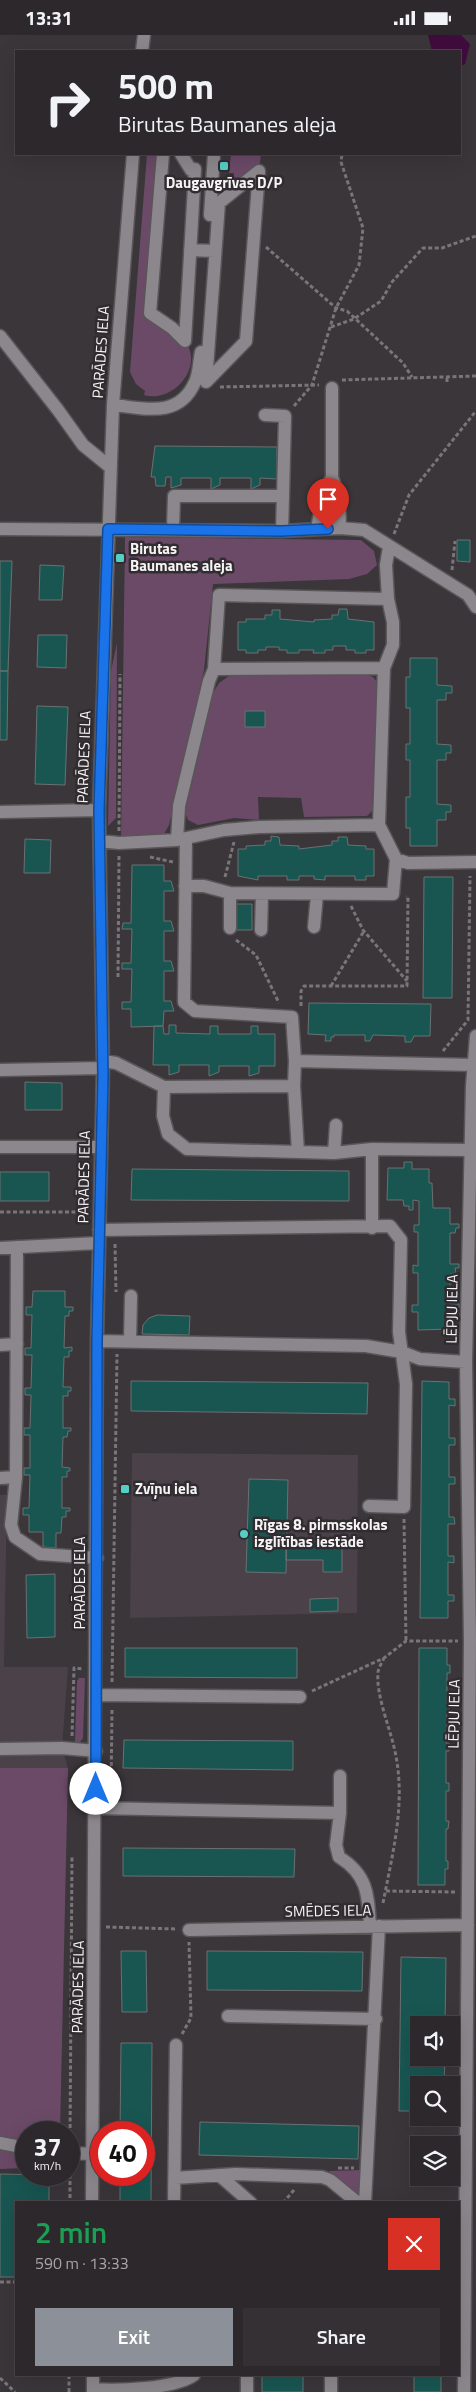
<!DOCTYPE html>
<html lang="en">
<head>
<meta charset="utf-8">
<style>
	body { margin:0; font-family:"Titillium Web",sans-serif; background:#343034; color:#f1f3f6; height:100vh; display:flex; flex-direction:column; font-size:19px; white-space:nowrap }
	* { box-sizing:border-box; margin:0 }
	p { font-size:16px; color:#a6a6a9 }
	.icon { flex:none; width:28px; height:28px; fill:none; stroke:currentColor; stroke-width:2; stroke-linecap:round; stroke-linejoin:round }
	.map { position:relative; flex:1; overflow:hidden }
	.details { position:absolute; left:15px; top:2166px; width:445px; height:175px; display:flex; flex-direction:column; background:#2c282c; border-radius:0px; box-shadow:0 5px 20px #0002,0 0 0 1px #484448 }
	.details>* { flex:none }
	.banner { position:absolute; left:15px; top:15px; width:446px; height:105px; border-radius:0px; box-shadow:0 5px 20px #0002,0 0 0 1px #484448; background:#2c282c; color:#f1f3f6; overflow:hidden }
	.fabs { position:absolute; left:410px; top:1981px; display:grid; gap:10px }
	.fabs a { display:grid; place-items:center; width:50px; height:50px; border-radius:0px; background:#2c282c; box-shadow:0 5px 20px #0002,0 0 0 1px #484448; font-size:25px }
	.speed { position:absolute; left:15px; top:2086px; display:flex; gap:10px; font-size:25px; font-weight:700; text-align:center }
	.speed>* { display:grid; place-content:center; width:65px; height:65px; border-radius:50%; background:#2c282c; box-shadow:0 5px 20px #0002,0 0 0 1px #484448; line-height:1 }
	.speed small { font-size:12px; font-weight:400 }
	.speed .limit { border:8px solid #d22; background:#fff; color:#111 }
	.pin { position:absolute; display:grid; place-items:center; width:42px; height:42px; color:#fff; margin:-51px -21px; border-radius:50% 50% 50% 0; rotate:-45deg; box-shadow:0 0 5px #0007 }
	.pin .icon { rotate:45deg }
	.me { position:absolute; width:55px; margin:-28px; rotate:0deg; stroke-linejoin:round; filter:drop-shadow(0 0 4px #0008) }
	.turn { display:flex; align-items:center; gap:18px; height:105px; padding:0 20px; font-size:22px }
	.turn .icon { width:65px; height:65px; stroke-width:2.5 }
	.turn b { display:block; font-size:35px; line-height:42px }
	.round { display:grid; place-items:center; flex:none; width:52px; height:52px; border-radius:0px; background:#343034 }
	.head { display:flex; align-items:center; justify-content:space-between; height:85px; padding:0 20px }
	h1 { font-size:30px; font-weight:600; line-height:38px; color:#1e9e55 }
	.primary-button { display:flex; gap:10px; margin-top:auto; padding:10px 20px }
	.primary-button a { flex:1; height:58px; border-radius:0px; background:#8c9099; color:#fff; font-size:20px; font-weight:600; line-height:58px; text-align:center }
	.primary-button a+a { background:#343034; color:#f1f3f6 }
	.status { display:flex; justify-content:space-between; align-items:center; height:35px; padding:0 25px; background:#2c282c; direction:ltr }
	.status svg { height:14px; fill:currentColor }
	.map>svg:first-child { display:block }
	.built { fill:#4a4149 }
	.green { fill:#6b4a68 }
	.water { fill:#400c3d }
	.building { fill:#195652; stroke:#6a7171 }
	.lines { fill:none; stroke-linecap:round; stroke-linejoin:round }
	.minor-casing { stroke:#595658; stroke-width:15 }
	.path { stroke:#7a7579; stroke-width:3; stroke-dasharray:4 2.5; stroke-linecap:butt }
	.minor { stroke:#8c878c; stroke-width:12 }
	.route-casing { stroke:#114b97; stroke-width:12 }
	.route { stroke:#1a73e8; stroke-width:9 }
	.poi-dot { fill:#55cec6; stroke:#302c30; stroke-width:2 }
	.labels { text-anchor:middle; stroke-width:5; stroke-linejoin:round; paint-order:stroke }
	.poi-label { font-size:15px; font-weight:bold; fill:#f7f4f6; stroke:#302c30; text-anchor:start }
	.street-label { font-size:15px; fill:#f7f4f6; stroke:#302c30 }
</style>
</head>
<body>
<div class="status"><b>13:31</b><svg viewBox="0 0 49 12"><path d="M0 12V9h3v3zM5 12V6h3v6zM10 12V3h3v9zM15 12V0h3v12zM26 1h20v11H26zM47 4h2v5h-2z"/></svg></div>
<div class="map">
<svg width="476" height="2357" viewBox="0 0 476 2357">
	<rect width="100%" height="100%" fill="#3b363a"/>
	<path class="built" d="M132,1418L358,1420L357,1578L130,1583Z
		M0,1460H7L4,1632H68L62,1713L68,1733H0Z"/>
	<path class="green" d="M147,119H163L150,278C163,287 181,296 188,311C201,337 170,368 144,360L145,356L136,349L130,337Z
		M231,119H261L259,136L227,162V152L233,151L234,138H229Z
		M125,502L361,505L374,516L377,530L367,539L349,544L213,549L204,635L169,790L164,799L121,804Z
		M117,608L116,783L108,791L111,636Z
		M365,639L373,642L378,648L372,776L367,781L304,782L301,763L258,762L259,785L234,783L198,790L188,785L185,777L213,658L219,648L229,641Z
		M79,1643H85L83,1703L80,1707H75L77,1646Z
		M0,1733H68L60,2097L26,2098V2133L0,2134Z
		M364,2135L361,2161L356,2162L329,2136Z"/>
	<path class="water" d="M428,0H461L470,9L465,29L460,31V16H432Z"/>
	<path class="building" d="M155,411L277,412V444L260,443V450L251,454V443H220V450L211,454V443H181V450L171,453V442H166L165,451H156L155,442H151Z
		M457,505H470V527L457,526Z
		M0,526H12L8,636H0Z
		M40,530L64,531L62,565H39Z
		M339,574H347L348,584L374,587V615H366V618H355V615H346V611H333V615H325V618H313L314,615H299V618H287V615H279V612H266V615H258V618H246V615H238V587H246V584H265V580H272V575H280V584L314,587V585L332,584V580H338Z
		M38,600H67L66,633L37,632Z
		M410,623H437V650L452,651V658H446V665H437V709L451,710V718H446V725H437V769L451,770V777H446V785H437V811H410V793H406V762H410V725H406V709H410V673H406V642H410Z
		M0,636H8L7,705H0Z
		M37,671L68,672L65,750L35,749Z
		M245,676H265V692H245Z
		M271,801L279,802L280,810L299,811V814L332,810V806H338V802H347L348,810L366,811V814H374V841H366V845H355V841H325V845L314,844V841H299V845H287V841H258V845L238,841V814H246V811L265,810V806H271Z
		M25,804L51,805L50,838H24Z
		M132,830H164V846H171L174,856H164V886H171L174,896H164V926H171L174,936H164V966H171L174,976H164L163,991L131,992V974H122V967H131L132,934H122V928H131L132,894H122L123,888H131Z
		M424,842H453L452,963H423Z
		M236,869H252V895H236Z
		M309,968L431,969L430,1001H414L411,1007H405V1001L373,1000L370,1006H365V1000H334V1002H331V1006H325L326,1000L308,999Z
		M169,990H176V998L210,999V991H218V999H251V991H258V999H275V1031H259V1038L249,1041V1031H219V1037L209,1041V1030H179V1037L169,1040V1030H153L154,991H163L164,999H169Z
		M25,1047L62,1048V1075H25Z
		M404,1127H412V1134H429V1148H432L433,1173H450V1189H459V1193H456L455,1198H450V1229H459V1233H455L456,1238L450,1239V1269H459V1273H455V1279H450V1294L418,1295V1277H412V1270H418V1238H413V1230L418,1231V1197H414V1190H419V1166L413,1165V1175H409V1171H404L403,1165H387L388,1133H404Z
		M132,1134L349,1136V1166L131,1165Z
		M0,1137H49V1166H0Z
		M33,1256H65V1272H73V1276H69V1281H65L64,1313L72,1312V1316H69V1322H64L63,1352H71V1356H68V1361H63V1393H71V1396H68L67,1402H63L62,1432L70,1433V1436H67V1442H62V1473H70V1476H66V1482H62L61,1498H56V1513L43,1512V1497H29V1480H23V1473H29L30,1440H24V1433H30V1400H24V1393H30L31,1360H25V1353H31L32,1320H25V1313H31L32,1280H26V1272H32Z
		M157,1280L190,1281L189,1300L142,1299L143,1290L149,1283Z
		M131,1346L368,1348L367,1379L131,1376Z
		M422,1346L449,1347V1364H455V1371L449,1370V1403H455V1410H449V1442H455V1449H449V1482H454L455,1489H448V1521H454V1528L448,1527V1560H454V1566H448V1583H420Z
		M249,1444L288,1445L286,1538L246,1537Z
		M286,1506L342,1507V1537H323V1525H286Z
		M55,1539V1602L27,1603L26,1540Z
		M338,1563V1576L310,1577V1564Z
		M125,1613H297V1643L125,1642Z
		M419,1613H447V1630H450V1638H447V1669H449V1677H447L446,1708H449V1716H446V1748H449V1756H446V1786H449L448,1794H446V1826H448V1834H445V1850H418Z
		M124,1705L293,1706V1735L123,1733Z
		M123,1813L295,1814L294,1842L123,1841Z
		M121,1916H146L147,1977H122Z
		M207,1916L363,1917L362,1956L207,1955Z
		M401,1922L446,1923L445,1990H419V2022H445L444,2050H419V2076H399Z
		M121,2008H152L151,2168H120V2140H144V2098H120Z
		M200,2087L359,2091L358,2124L199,2120Z
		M0,2139L49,2140V2168H16V2242H0Z
		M262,2340H303V2357H262Z
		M414,2340H441V2357H414Z"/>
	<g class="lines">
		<defs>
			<path id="minor" d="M142,16L144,0
				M163,119L150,278L172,293L185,306L195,134L191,135L181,119
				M259,136L246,306L206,347L219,168Z
				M210,180L214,119
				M190,215L215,216
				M0,301L58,375L83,410L110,432
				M332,353V442L339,461L340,493
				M113,370C144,373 179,384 195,347C199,339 199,326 201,317
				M265,380L285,381L283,461
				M0,494L282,496L340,493L364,495L468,560L476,572
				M173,494L174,461H283L282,496
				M317,494L323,461L332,442
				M384,633L393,610V587L388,564L386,530L389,512
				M0,777L99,775
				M186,803L184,967L195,976L292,982L295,1026
				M177,805L179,771L209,646L214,634L219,560L388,564
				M100,806L119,808L177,805L224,795L259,792L379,790
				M396,824L408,828L476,827
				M185,851H204L230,858L393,859L396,824L379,790L384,633L214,634
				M230,858V893
				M314,892L317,860
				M261,895L262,859
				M103,1026L116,1028L164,1052L294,1051L295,1026L474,1030
				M0,1035L103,1033
				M294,1051L298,1117
				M164,1052L163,1081L168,1099L187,1114L334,1118L372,1114L470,1115
				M0,1112H101
				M372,1114V1193
				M334,1118L336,1090
				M99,1195L390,1191L401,1205L399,1297L406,1349L404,1472L369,1471
				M17,1212L16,1442L11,1490L15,1502L40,1519L97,1523
				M0,1213L98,1208
				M97,1306L366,1311L402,1317L420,1324L466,1327
				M130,1307L131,1261
				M0,1310L17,1309
				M0,1443L16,1442
				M96,1660L300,1662
				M0,1714L62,1713L96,1716
				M96,1773L340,1778V1741
				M340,1778L336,1810L339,1822C368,1840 368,1860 370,1891
				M189,1895L468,1890
				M228,1981L376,1984
				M0,2108L26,2113
				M69,2119L93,2118
				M219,2140L251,2168
				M175,2143L236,2139L322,2142L330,2145L358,2168
				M92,2168L97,1306L103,1033L99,775L113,370L133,119
				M174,2168L176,2010
				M365,2168L379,1891
				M93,2340V2357
				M247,2340V2357
				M93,2354C117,2356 175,2354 194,2340
				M331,2357V2340
				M464,2357L470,1606L466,1327L472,1051L476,1001"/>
		</defs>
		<use href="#minor" class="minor-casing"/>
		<path class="path" d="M266,212L336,273L347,276L403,328L412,342
			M331,292L354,284L381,266L392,247L423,213H442L476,201
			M342,345L476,341
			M447,347V342
			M220,352L319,350
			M294,371L312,350L336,273L359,230L363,193L341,127L342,119
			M394,499L409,460L476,376
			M452,535L455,506
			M119,796L120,639
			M150,822L173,827
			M225,842L234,807
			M351,871L363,895L407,946
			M236,905L256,920L279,968
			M118,942L119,821
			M331,951L364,896
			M301,971V956L304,951H407L408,862H406
			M443,1016L468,985L470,841
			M0,1177H84
			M115,1209L116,1257
			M404,1484L406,1606
			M112,1647L117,1319
			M312,1656L384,1623L406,1606H458
			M72,1701L74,1633L83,1634
			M111,1757L112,1674
			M386,1856L455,1857
			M383,1868C393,1816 407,1765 394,1712C389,1691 376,1659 378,1638C378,1633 382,1628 384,1623
			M106,1892L177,1894
			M182,1999L191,1983L189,1907
			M70,2106L72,1820
			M70,2133V2168
			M338,2133H354
			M283,2168L294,2155
			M0,2247H16
			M0,2343L15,2357
			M69,2357V2340"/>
		<use href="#minor" class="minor"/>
	</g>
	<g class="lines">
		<defs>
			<path id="route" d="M96,1754L97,1306L103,1042L99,775L108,494L282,496L328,494"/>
		</defs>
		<use href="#route" class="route-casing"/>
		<use href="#route" class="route"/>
	</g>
	<g class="poi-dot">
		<rect x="219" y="126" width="10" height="10" rx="2.5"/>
		<rect x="115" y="518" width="10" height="10" rx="2.5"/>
		<rect x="120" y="1449" width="10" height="10" rx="2.5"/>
		<circle cx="244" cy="1499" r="5"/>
	</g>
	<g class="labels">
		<g class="poi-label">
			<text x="224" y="153" text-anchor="middle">Daugavgrīvas D/P</text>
			<text x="130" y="519">Birutas<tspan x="130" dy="17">Baumanes aleja</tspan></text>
			<text x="135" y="1459">Zvīņu iela</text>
			<text x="254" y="1495">Rīgas 8. pirmsskolas<tspan x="254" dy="17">izglītības iestāde</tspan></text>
		</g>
		<g class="street-label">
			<text transform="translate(101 317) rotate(-86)" y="5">PARĀDES IELA</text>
			<text transform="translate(84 722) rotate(-88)" y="5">PARĀDES IELA</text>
			<text transform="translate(84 1142) rotate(-89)" y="5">PARĀDES IELA</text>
			<text transform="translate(452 1274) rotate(-89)" y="5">LĒPJU IELA</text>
			<text transform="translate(80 1548) rotate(-90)" y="5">PARĀDES IELA</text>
			<text transform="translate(454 1679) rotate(-89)" y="5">LĒPJU IELA</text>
			<text transform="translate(328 1876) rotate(-1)" y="5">SMĒDES IELA</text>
			<text transform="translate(78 1952) rotate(-89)" y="5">PARĀDES IELA</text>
		</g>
	</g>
</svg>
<div class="fabs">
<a><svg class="icon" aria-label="sound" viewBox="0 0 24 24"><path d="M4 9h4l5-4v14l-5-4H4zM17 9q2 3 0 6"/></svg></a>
<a><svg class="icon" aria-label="search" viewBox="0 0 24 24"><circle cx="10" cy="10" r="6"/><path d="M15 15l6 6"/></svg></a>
<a><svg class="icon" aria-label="layers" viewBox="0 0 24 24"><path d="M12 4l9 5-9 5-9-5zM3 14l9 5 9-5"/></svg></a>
</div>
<div class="speed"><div>37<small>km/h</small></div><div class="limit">40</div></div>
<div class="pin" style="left:328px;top:494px;background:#d93025"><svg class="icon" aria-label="arrive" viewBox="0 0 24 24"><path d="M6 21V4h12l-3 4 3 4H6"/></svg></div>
<svg class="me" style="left:96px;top:1754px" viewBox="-20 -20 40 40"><circle r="19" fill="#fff"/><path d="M0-13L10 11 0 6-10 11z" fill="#1a73e8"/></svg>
<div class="banner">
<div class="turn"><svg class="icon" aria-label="right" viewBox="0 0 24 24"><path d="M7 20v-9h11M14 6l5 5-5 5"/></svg><div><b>500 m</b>Birutas Baumanes aleja</div></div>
</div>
<section class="details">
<div class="head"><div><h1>2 min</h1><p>590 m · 13:33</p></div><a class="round" style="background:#d93025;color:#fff"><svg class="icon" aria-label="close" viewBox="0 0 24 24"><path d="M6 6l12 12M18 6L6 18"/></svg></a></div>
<div class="primary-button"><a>Exit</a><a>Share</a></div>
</section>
</div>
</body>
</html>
